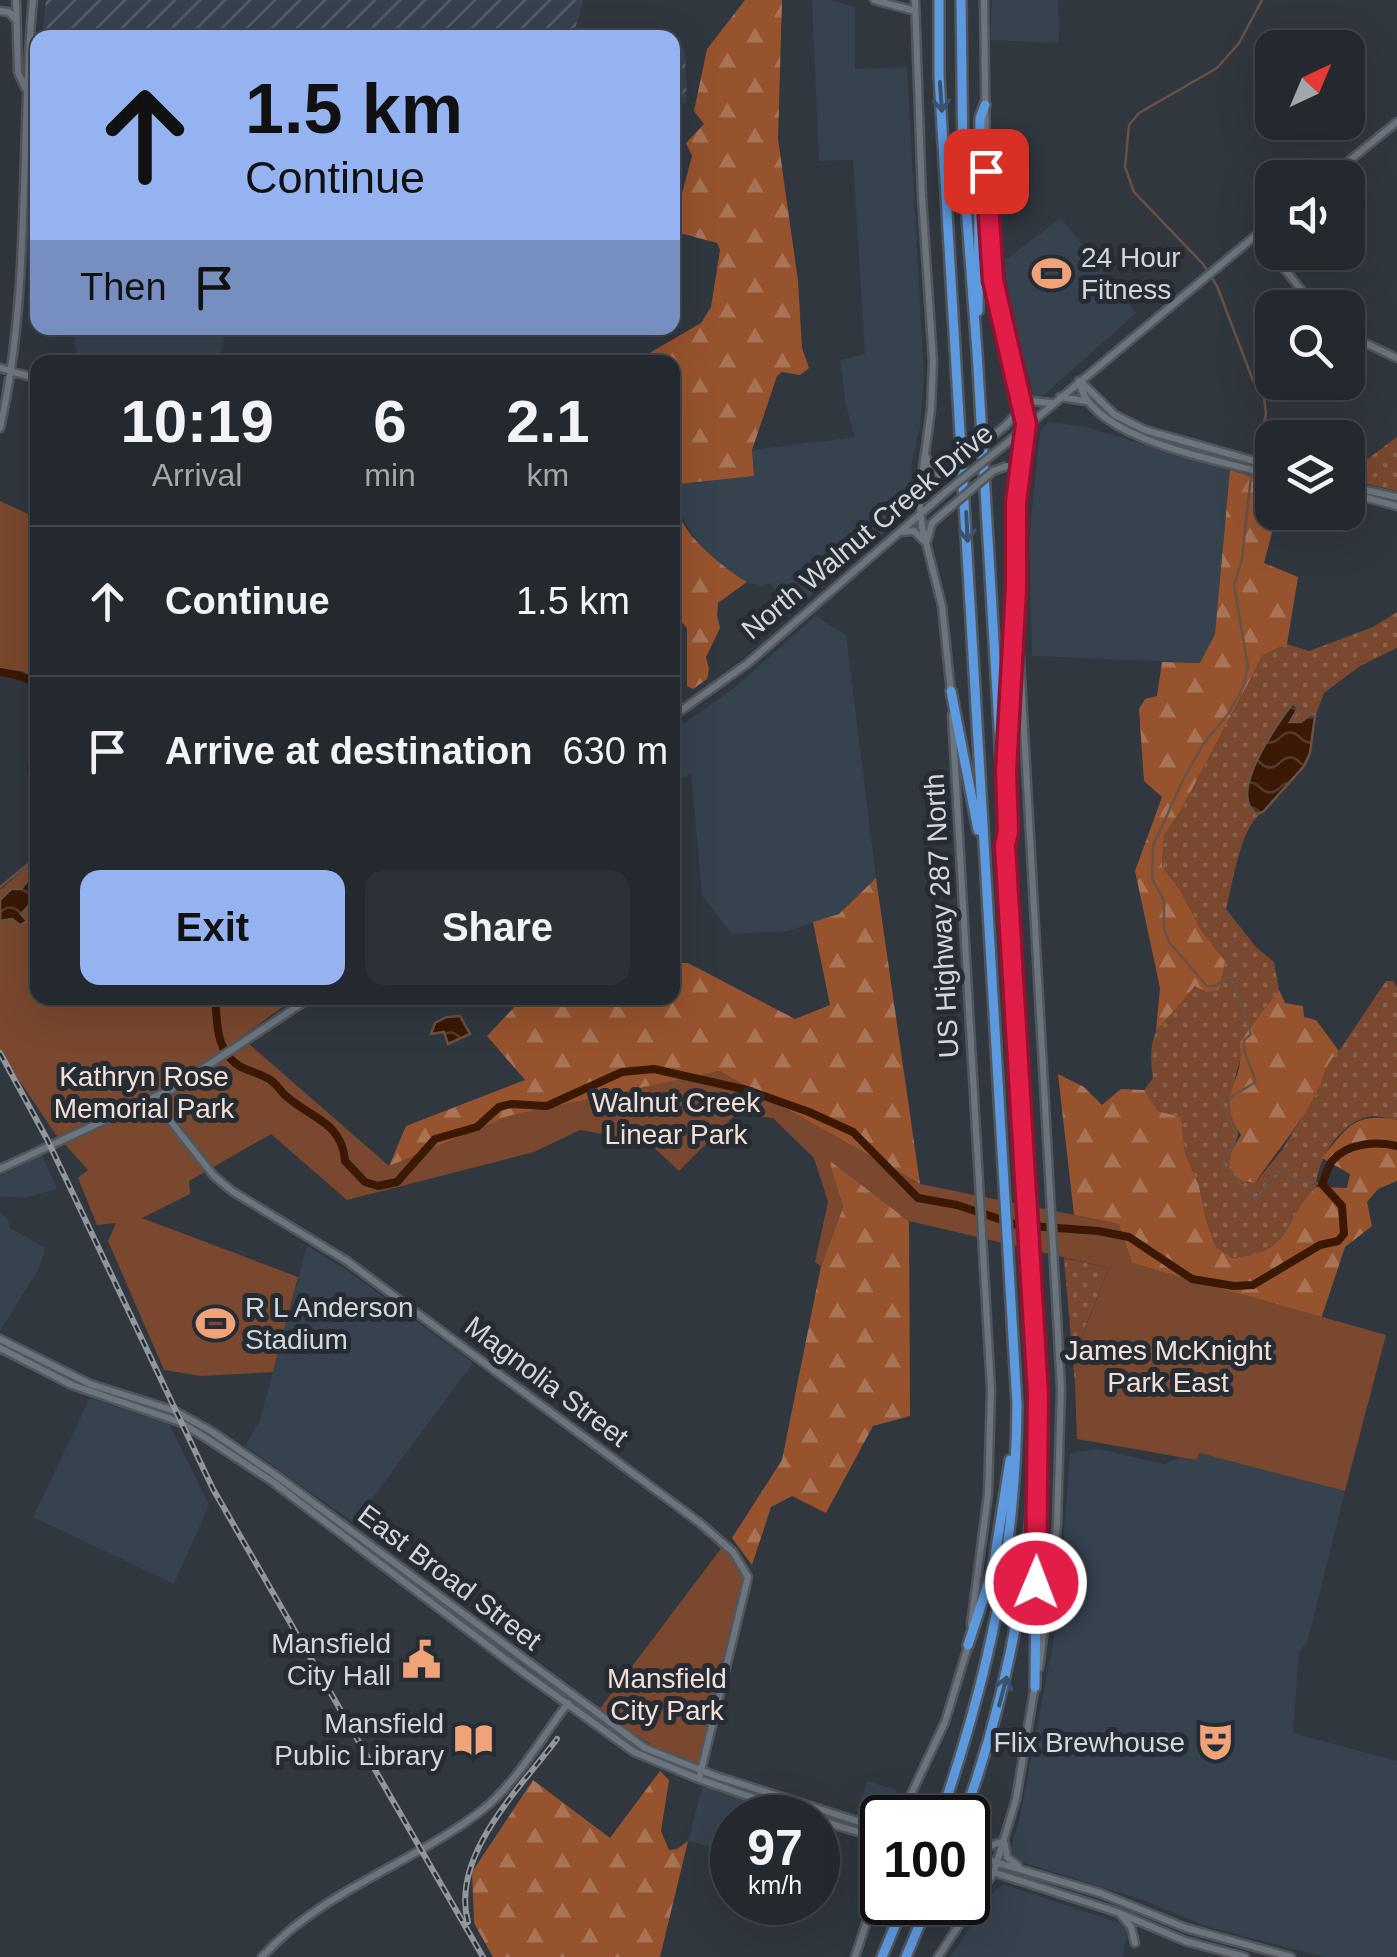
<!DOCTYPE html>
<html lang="en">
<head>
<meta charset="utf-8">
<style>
	body { margin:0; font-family:Arial,sans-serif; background:#2c3137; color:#f1f3f6; height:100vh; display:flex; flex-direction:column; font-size:38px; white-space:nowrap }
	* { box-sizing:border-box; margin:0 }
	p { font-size:32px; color:#a3a6aa }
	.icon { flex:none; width:55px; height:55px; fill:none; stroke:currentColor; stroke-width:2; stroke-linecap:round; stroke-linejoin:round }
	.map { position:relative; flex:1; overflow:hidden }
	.drawer { position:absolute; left:30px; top:355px; width:650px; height:650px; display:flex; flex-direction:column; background:#24292f; border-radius:20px; box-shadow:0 10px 40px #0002,0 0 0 2px #41454b }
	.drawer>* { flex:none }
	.banner { position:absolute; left:30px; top:30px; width:650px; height:305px; border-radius:20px; box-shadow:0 10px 40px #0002,0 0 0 2px #41454b; background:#95b2f1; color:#111; overflow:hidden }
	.needle { width:65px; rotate:44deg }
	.buttons { position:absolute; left:1255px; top:30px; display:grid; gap:20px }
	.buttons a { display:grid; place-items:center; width:110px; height:110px; border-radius:20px; background:#24292f; box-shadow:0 10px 40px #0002,0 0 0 2px #41454b; font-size:50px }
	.speed { position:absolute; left:710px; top:1795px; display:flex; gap:20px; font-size:50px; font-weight:700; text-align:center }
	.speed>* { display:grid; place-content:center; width:130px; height:130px; border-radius:50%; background:#24292f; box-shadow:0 10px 40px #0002,0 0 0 2px #41454b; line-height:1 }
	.speed small { font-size:25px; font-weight:400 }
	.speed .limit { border:5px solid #111; border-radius:15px; background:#fff; color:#111 }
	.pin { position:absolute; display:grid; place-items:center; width:85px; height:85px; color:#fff; margin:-42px; border-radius:20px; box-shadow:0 5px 15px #0006 }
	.me { position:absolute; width:110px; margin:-55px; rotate:1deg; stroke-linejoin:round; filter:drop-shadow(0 0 8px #0008) }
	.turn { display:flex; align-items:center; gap:35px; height:210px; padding:0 50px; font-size:45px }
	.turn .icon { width:130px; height:130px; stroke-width:2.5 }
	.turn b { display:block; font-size:70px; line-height:85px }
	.then { display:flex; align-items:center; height:95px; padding:0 50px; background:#0003; gap:20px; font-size:38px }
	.eta { display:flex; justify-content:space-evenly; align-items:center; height:170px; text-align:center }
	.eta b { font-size:60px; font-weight:600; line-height:70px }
	.primary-button { display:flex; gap:20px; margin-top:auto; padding:20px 50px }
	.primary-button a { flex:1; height:115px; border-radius:20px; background:#95b2f1; color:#111; font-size:40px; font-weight:600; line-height:115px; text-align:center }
	.primary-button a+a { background:#2c3137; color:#f1f3f6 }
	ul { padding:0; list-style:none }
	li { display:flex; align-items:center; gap:30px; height:150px; padding:0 50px; border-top:2px solid #41454b }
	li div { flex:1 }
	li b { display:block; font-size:38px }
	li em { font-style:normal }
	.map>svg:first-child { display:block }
	.built { fill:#37424f }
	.industrial { fill:url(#industrial-furrows) }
	.grass { fill:url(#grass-dots) }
	.forest { fill:url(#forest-firs) }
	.park { fill:#79482e }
	.water { fill:url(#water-waves); stroke:#685145; stroke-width:2.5 }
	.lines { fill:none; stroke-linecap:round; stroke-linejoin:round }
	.stream { stroke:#685145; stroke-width:2.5 }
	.river { stroke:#3a1804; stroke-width:8 }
	.secondary-casing { stroke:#50565c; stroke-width:11 }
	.highway-casing { stroke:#50565c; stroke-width:14 }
	.secondary { stroke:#6c747d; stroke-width:6 }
	.highway { stroke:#5d99df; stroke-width:9 }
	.rail-casing { stroke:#91979d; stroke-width:6 }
	.rail { stroke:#262c34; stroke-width:2.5; stroke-dasharray:8; stroke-linecap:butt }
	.secondary-bridge-casing { stroke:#50565c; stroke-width:11; stroke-linecap:butt }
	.secondary-bridge { stroke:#6c747d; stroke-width:6 }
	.oneway { stroke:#395270 }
	.route-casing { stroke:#92132f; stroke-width:25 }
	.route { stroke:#e11d48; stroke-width:18 }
	.labels { text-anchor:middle; stroke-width:10; stroke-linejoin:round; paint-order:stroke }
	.poi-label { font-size:28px; fill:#d2d7dc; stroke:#262c34; text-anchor:end }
	.street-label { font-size:28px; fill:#d2d7dc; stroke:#262c34 }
	.park-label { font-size:28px; fill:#f4dfd5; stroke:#262c34 }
</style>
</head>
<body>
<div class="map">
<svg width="1397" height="1957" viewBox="0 0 1397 1957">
	<defs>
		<pattern id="industrial-furrows" width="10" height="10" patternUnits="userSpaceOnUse" patternTransform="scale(2.5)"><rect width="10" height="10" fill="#37424f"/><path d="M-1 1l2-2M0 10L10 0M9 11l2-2" fill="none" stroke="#535d68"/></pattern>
		<pattern id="grass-dots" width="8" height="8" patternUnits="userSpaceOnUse" patternTransform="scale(2.5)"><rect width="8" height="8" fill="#79482e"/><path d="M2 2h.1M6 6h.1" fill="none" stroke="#8b624c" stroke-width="1.8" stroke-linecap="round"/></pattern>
		<pattern id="forest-firs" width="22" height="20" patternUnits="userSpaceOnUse" patternTransform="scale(2.5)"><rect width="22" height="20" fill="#97532e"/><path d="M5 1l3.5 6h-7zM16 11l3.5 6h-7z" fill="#a97356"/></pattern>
		<pattern id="water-waves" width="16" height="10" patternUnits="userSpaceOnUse" patternTransform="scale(2.5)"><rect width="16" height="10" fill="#3a1804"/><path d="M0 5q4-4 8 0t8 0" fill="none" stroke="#563928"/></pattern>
	</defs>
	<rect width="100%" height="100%" fill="#30373f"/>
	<path class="built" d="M812,0H830L855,7V69L907,67L924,377L920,426L912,461L910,503L905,513L786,617L772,583L760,586L747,582L715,560L699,544L677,509L674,492L678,484L754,476L752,450L855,437L846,406L840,360L865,354L853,160L819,161Z
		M992,0H1058L1059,43L990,40Z
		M1061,218L1136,313L1045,394L1035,399L1011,320L1004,261Z
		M72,328H226L220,362H78Z
		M1048,422L1086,427L1230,470L1215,634L1201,663L1032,656L1029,539L1040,432Z
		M816,616L846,635L876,878L839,914L788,931L732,934L702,895L691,773L673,784V731L734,688Z
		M42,1155L57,1189L24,1198L0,1196V1176Z
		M0,1212L8,1220L10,1228L46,1248L38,1270L0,1331Z
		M307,1246L348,1271L473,1363L354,1523L245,1446L260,1420Z
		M90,1398L169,1424L209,1505L174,1584L33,1517Z
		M1098,1449L1164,1464L1183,1456L1196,1459L1199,1453L1345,1491L1307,1643L1299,1651L1293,1733L1397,1761V1957H1326L1208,1927L1140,1899L1021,1862L1013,1857L1011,1848L1020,1817L1058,1617L1070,1453Z
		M867,1781L897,1790L887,1815L877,1821L856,1815Z
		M703,1785L755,1801L798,1817L732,1818V1860L715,1854L716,1848L688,1841Z
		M818,1825L831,1830L818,1882Z
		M1005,1885L1120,1923L1126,1930L1127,1939L1122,1957H950L996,1889Z"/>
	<path class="industrial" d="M46,0H583L573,37H42Z
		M672,46L685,49L687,104L673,100Z"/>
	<path class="grass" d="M1397,437V491L1358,482L1365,461Z
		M1397,612V648L1360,666L1324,693L1311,728L1310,753L1304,766L1263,812C1240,825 1233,884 1226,909L1256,947L1274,962L1279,990L1239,1042C1244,1065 1236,1063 1235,1081C1235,1110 1246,1125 1231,1152L1255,1183L1282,1150L1318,1091L1324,1066L1339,1051L1386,981H1393L1397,987V1120C1390,1119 1380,1116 1373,1116C1342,1119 1317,1158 1316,1187C1280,1222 1296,1252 1232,1258L1216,1247L1206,1220L1199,1186L1185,1153L1181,1117L1158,1111L1144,1090L1153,1078C1151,1063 1149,1045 1157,1030C1170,1006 1204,979 1225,961L1201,930L1180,890L1162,866L1164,835L1180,812L1263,655L1287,644L1309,651L1373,627Z
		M1064,1258L1109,1268L1083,1333L1075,1384Z"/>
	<path class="forest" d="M745,0H782L778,139L798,281L802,348L809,368L800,375L782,372L777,376L752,450L754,476L678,484C660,519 720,566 747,582L718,603L717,615L720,628L706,657L709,669L707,679L693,689L687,686V628L673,613L672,362H634L701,323L711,307L720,250L717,243L673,231V227L692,156L686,143L704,124L694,111L707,49Z
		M1230,470L1272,482V512L1277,513L1264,563L1298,577L1287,644L1263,655L1180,812L1164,835L1162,866L1180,890L1201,930L1225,961L1219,990L1206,992L1195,986L1156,1031L1160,988L1135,871L1162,797L1144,781L1139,709L1145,699L1157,696L1162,662L1200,663L1215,634Z
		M876,878L920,1184L719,1071L389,1166L406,1126L525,1080L487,1036L523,998H672L673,963H688L795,1019L830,1005L813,922L839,914Z
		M1279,990L1285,1003L1303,1006L1304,1017L1316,1020L1339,1051C1321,1069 1327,1072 1317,1092C1301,1124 1275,1153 1255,1183L1240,1180L1230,1168L1231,1152L1241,1135C1213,1092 1248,1081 1239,1042Z
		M1058,1074L1084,1087L1102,1105L1121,1089L1144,1090L1158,1111L1181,1117L1185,1153L1199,1186L1206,1220L1216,1247L1232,1258C1296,1252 1280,1222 1316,1187L1347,1188L1350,1174L1322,1158C1348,1127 1354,1112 1397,1120V1181L1378,1189L1367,1202L1372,1226L1345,1247L1321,1319L1132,1263L1118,1224L1074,1215Z
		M828,1159L909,1221L910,1416L873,1426L826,1513L792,1496L771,1507L752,1565L732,1538L782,1460L821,1266L843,1207Z
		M660,1771L669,1780L661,1831L669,1850L677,1849L688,1841L660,1957H493L474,1923L472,1872L533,1780L610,1838Z"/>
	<path class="park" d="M0,501L37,518V678L21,671L0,669Z
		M37,858L38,998H277L284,1006L241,1037L389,1166L508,1116L719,1071L920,1184L1119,1224L1132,1263L1386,1335L1345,1491L1199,1453L1197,1460L1077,1439L1075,1384L1083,1334L1109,1268L909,1221L829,1160L843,1207L821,1266L815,1262L828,1202L814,1158L773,1118L736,1114L679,1171L648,1142L580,1130L534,1152L347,1200L271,1134L189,1181L190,1194L142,1218L298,1277L273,1372L201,1376L164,1370L108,1241L116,1223L97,1225L78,1178L88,1170L54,1132L0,1052V890Z
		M723,1546L746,1577L709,1714L719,1718L706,1764H700L653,1746L599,1710Z"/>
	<path class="water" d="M1293,703L1298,708L1290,722H1301L1311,714L1315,716L1310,753L1304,766L1263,812L1257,814C1226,795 1277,724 1293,703Z
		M30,878L37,880L35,899L21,914L27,921L20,925L12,919L0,921V900L11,889H21Z
		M447,1017L460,1016L470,1034L448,1044L444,1032L431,1034L435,1023Z"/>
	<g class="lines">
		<path class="stream" d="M1257,452L1266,414L1264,397L1252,378L1217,286L1203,264L1134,192L1125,167L1129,125L1139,113L1217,68L1239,43L1262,0
			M1251,476L1242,559L1234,585L1248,667L1242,690L1228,714L1203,744L1183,780L1153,846L1152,879L1164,900V928L1169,942L1207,986H1216L1226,977L1233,981L1251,1034L1244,1040V1050L1256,1082L1222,1102C1224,1114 1238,1129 1235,1141C1233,1149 1226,1156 1223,1164L1255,1200L1274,1174L1284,1171L1300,1181L1322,1184
			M0,887L38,856"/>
		<path class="river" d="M0,672L20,676L38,684
			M38,749C26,764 33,782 38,799
			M215,998C217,1017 216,1042 229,1057C241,1072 255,1070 269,1079C276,1083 280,1091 286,1096C312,1119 342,1122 345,1161L365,1182L378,1186L397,1182L435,1139L477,1127L499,1107L511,1104L547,1106L622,1072L654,1069L747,1090L809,1112L853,1132L918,1198L957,1205L1017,1225L1098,1231L1129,1237L1192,1279L1234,1286L1253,1285L1320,1245L1338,1241L1344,1234L1342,1206L1322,1184C1326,1176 1327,1168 1332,1161C1347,1143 1376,1141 1397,1146"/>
		<defs>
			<path id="secondary" d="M16,0L18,72L25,88
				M874,0L915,11
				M915,0L922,197L933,361L931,410L919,498L922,527L942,606L951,693
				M984,0L986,156L993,280L1026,425L1015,502L1016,590
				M0,11L9,12L15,19
				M1328,178L1397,122
				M1257,235L1316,308
				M1348,335L1397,358
				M0,368L38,379
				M1079,381C1089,440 1224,461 1272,475
				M1080,381L1115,415L1145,430L1272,466
				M1021,390L1031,401L1052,403
				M1060,397L1086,401
				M1006,425L1019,411L1020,401
				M0,428C32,288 19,142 33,0
				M1002,447L1272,222
				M926,456L929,466L940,475
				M1348,486L1397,497
				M1348,493L1397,506
				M900,532L914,531L924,541
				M927,541L932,523L947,510
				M1018,623L1061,1389L1057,1525L1039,1668
				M952,715L991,1390L988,1494L971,1625
				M672,717L748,663L947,491
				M153,1099L214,1176L232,1191L347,1261L700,1523L733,1552L748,1577L699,1779
				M0,1169L172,1089L310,998
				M0,1339L90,1384L175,1411L211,1431L277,1476L645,1748L716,1776L882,1829
				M0,1348L72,1385L180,1422L206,1438L273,1482L516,1667L634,1752L699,1779L811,1818
				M900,1818L945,1722L969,1643
				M909,1818L910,1799
				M818,1820L882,1839
				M968,1842L987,1847L1004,1841
				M1005,1844L1007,1857L1018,1866
				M968,1854L1100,1893L1186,1928L1291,1957
				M968,1864L1117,1912L1185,1941L1245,1957
				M1122,1916L1131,1927L1135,1943
				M262,1957C321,1891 412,1864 481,1811C516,1784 541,1738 568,1703
				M855,1957L882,1875
				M938,1957L994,1872L1016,1799L1035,1685"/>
			<path id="highway" d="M939,0V76L1017,1405C1016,1554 988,1677 940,1818
				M961,0L963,164L977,352L1038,1395C1035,1541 1014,1679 963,1818
				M978,311L980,118L985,105
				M951,691L978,830
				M1006,773L1016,588
				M968,1645L993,1569L1010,1460
				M1035,1687L1037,1510
				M882,1957L905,1902
				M906,1957L929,1902"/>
		</defs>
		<use href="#secondary" class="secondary-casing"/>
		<use href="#highway" class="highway-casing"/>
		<use href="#secondary" class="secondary"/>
		<use href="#highway" class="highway"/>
		<defs>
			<path id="rail" d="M0,1053L47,1139L213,1489L483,1957
				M468,1922C450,1856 520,1788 557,1739"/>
		</defs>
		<use href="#rail" class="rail-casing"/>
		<use href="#rail" class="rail"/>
		<defs>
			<path id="secondary-bridge" d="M940,475L951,471L1006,425
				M947,491L1002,447
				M947,510L993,471L1007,466"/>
		</defs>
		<use href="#secondary-bridge" class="secondary-bridge-casing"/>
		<use href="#secondary-bridge" class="secondary-bridge"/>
	</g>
	<defs><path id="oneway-shaft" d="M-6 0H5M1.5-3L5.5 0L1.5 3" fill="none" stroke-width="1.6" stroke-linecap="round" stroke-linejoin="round" transform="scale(2.5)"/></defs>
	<g class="oneway">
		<use href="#oneway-shaft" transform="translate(941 97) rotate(86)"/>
		<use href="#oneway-shaft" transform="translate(967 527) rotate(87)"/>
		<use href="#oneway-shaft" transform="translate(1003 1691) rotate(-75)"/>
	</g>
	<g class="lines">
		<defs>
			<path id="route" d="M986,171L993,280L1026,424L1016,502V588L1006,771L1008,832L1005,845L1038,1394L1036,1583"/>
		</defs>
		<use href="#route" class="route-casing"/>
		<use href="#route" class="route"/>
	</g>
	<defs>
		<symbol id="stadium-bare" viewBox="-9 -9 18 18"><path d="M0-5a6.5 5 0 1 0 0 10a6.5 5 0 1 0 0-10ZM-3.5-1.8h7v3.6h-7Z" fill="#f0a279" stroke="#262c34" stroke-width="2.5" paint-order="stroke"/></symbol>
		<symbol id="civic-bare" viewBox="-9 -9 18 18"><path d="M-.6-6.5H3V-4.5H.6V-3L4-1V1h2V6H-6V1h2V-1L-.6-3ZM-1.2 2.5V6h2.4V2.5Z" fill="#f0a279" stroke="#262c34" stroke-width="2.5" paint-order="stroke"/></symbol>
		<symbol id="library-bare" viewBox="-9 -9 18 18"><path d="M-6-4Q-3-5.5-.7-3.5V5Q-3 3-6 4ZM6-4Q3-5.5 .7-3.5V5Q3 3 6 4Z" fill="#f0a279" stroke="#262c34" stroke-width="2.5" paint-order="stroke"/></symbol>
		<symbol id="theatre-bare" viewBox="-9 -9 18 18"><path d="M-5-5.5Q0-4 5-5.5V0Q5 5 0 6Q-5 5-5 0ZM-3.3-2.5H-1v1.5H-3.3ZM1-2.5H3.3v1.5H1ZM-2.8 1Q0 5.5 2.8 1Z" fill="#f0a279" stroke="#262c34" stroke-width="2.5" paint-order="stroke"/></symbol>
	</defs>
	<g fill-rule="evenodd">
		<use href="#stadium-bare" x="1024" y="246" width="55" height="55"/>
		<use href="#stadium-bare" x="188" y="1296" width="55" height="55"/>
		<use href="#civic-bare" x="394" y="1632" width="55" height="55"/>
		<use href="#library-bare" x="446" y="1712" width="55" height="55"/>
		<use href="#theatre-bare" x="1188" y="1714" width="55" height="55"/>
	</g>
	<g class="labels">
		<g class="poi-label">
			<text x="1081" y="267" text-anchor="start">24 Hour<tspan x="1081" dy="32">Fitness</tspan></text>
			<text x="245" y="1317" text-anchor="start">R L Anderson<tspan x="245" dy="32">Stadium</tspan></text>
			<text x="391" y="1653">Mansfield<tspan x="391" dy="32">City Hall</tspan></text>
			<text x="444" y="1733">Mansfield<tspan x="444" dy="32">Public Library</tspan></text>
			<text x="1185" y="1752">Flix Brewhouse</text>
		</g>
		<g class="street-label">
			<text transform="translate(867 531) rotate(-40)" y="10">North Walnut Creek Drive</text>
			<text transform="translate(941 916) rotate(-93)" y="10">US Highway 287 North</text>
			<text transform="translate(547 1381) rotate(37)" y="10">Magnolia Street</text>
			<text transform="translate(450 1577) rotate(37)" y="10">East Broad Street</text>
		</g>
		<g class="park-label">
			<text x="144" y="1086">Kathryn Rose<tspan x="144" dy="32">Memorial Park</tspan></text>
			<text x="676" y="1112">Walnut Creek<tspan x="676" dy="32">Linear Park</tspan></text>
			<text x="1168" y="1360">James McKnight<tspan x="1168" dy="32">Park East</tspan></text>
			<text x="667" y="1688">Mansfield<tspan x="667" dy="32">City Park</tspan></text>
		</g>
	</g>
</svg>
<div class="buttons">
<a><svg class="needle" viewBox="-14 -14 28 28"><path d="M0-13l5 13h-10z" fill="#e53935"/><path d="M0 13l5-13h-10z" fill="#a3a6aa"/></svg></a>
<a><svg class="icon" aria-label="sound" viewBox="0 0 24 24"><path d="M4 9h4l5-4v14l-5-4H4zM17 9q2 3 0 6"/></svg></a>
<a><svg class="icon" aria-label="search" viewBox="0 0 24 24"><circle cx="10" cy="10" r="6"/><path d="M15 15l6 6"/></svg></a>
<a><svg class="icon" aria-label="layers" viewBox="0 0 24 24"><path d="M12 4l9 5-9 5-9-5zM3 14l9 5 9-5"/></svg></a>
</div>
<div class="speed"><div>97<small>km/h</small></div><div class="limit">100</div></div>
<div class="pin" style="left:986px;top:171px;background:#d93025"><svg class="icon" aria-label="arrive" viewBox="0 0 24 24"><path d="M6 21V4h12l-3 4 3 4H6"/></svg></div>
<svg class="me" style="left:1036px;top:1583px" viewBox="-20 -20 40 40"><circle r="17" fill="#e11d48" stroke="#fff" stroke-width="3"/><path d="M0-11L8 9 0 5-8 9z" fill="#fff"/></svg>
<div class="banner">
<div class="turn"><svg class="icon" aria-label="ahead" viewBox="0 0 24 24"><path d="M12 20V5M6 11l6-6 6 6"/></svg><div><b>1.5 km</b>Continue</div></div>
<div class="then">Then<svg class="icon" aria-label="arrive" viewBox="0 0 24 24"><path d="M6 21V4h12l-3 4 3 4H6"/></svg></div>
</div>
<section class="drawer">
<div class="eta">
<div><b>10:19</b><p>Arrival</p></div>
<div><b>6</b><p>min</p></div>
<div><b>2.1</b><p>km</p></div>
</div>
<ul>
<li><svg class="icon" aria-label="ahead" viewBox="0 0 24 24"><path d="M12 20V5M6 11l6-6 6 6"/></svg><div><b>Continue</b></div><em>1.5 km</em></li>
<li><svg class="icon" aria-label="arrive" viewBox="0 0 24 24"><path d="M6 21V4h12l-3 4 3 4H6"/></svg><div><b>Arrive at destination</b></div><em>630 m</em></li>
</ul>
<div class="primary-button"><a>Exit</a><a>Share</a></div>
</section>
</div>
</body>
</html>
